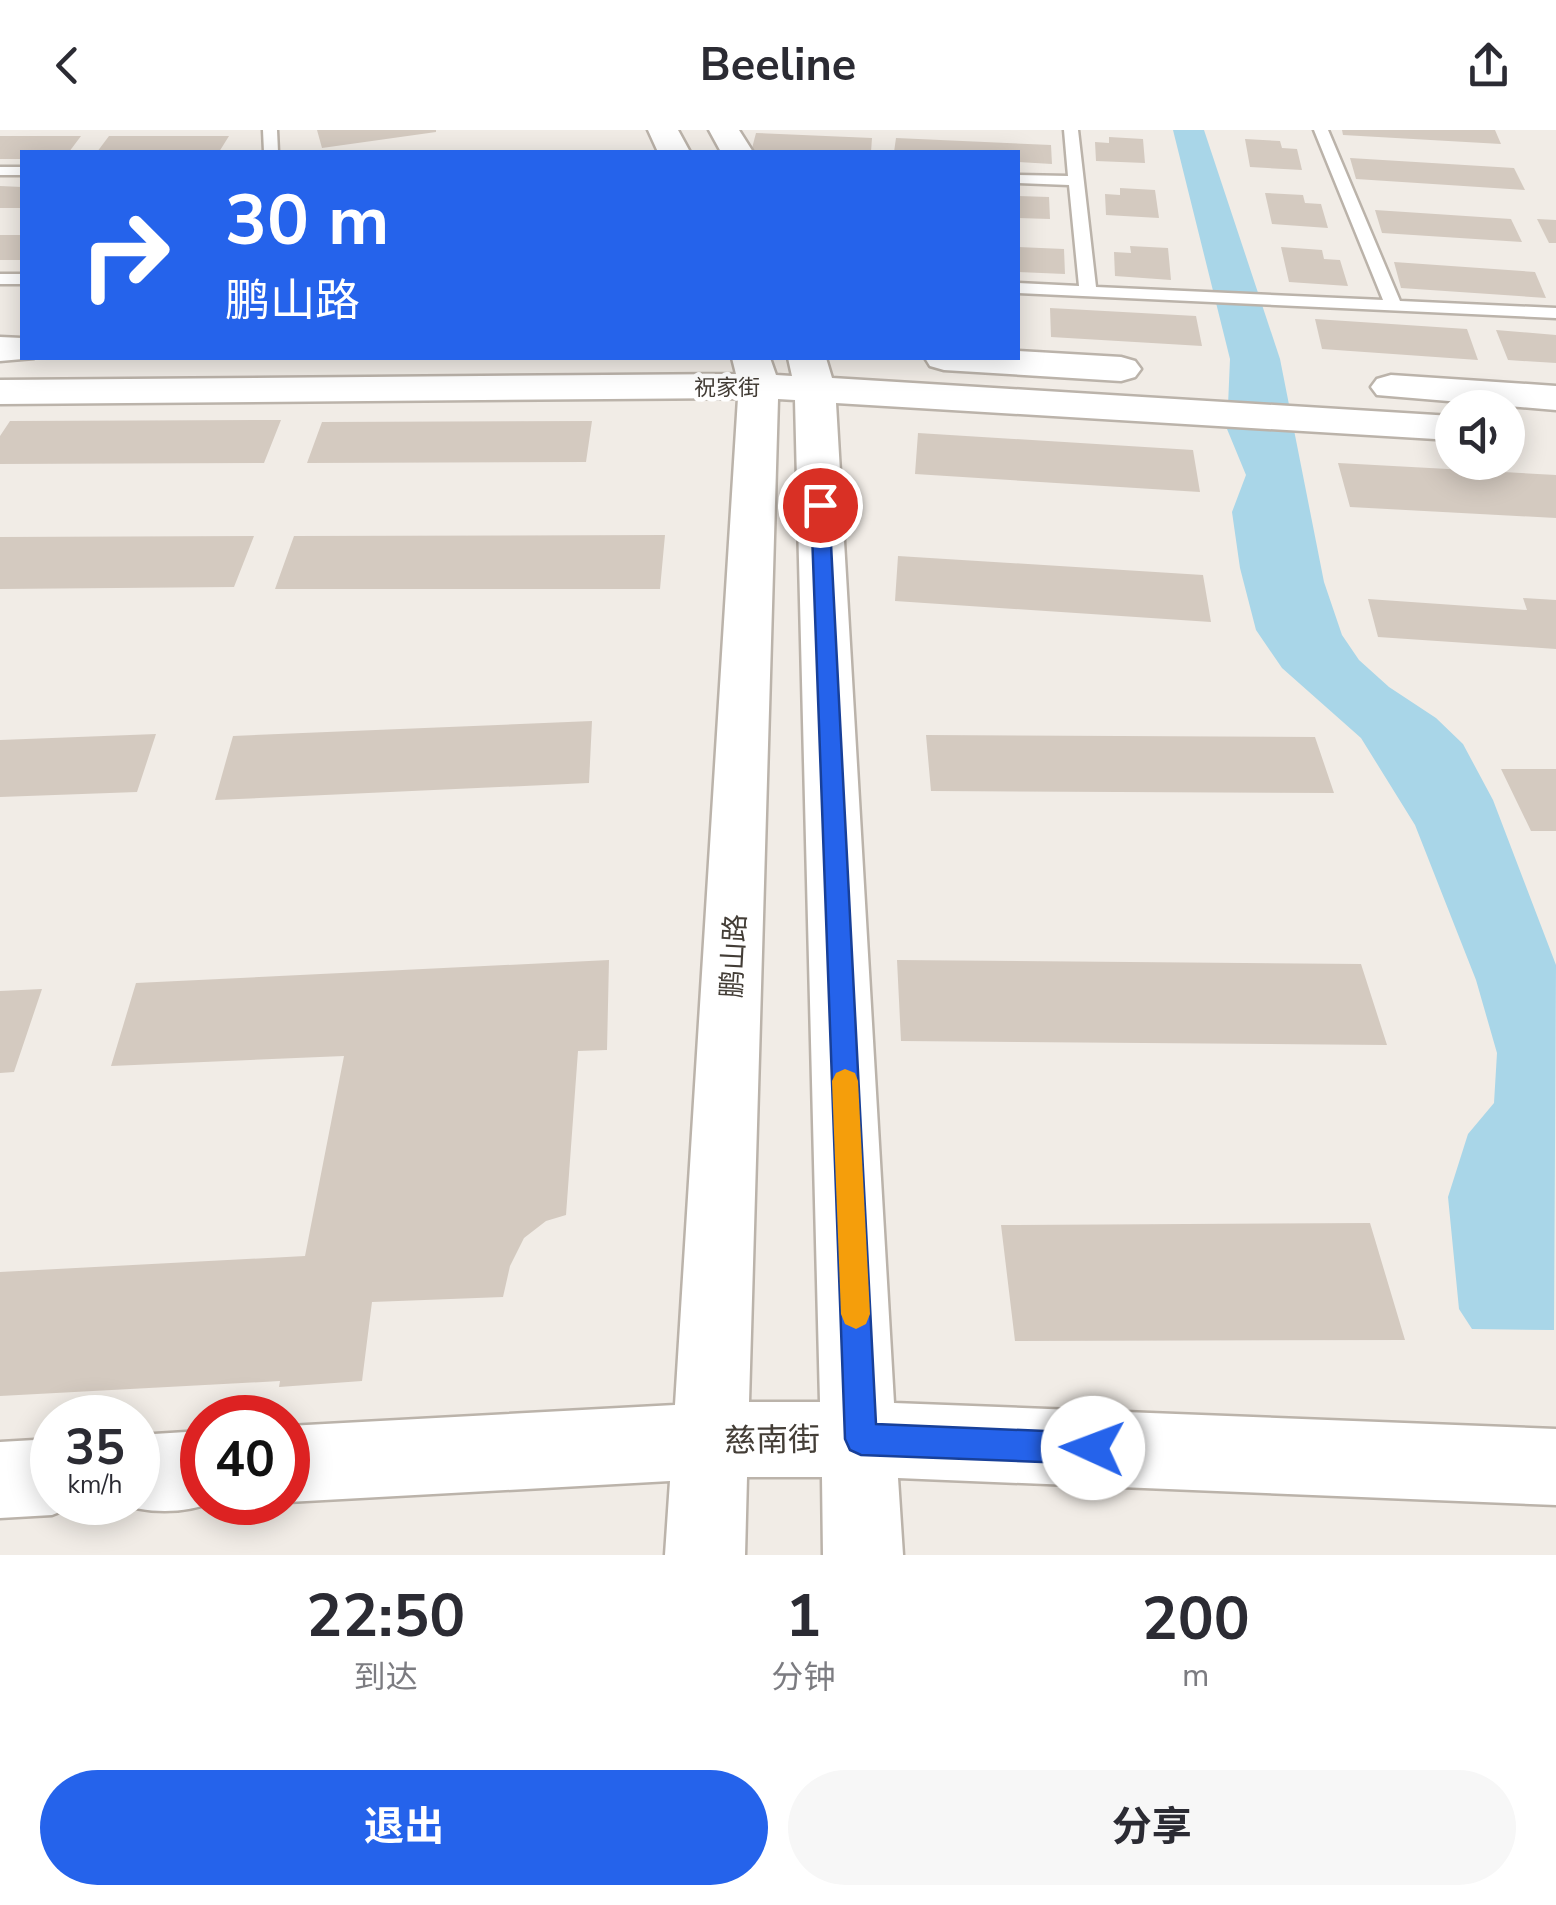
<!DOCTYPE html>
<html lang="zh">
<head>
<meta charset="utf-8">
<style>
	body { margin:0; font-family:"Nunito Sans","Noto Sans SC",sans-serif; background:#f7f7f7; color:#2b2b33; height:100vh; display:flex; flex-direction:column; font-size:38px; white-space:nowrap }
	* { box-sizing:border-box; margin:0 }
	p { font-size:32px; color:#7c7c81 }
	.icon { flex:none; width:55px; height:55px; fill:none; stroke:currentColor; stroke-width:2; stroke-linecap:round; stroke-linejoin:round }
	.map { position:relative; height:1425px; overflow:hidden }
	.sheet { display:flex; flex-direction:column; background:#fff; flex:1 }
	.sheet>* { flex:none }
	.banner { position:absolute; left:20px; top:20px; width:1000px; height:210px; border-radius:0px; box-shadow:0 5px 25px #0003; background:#2563eb; color:#fff; overflow:hidden }
	.controls { position:absolute; left:1435px; top:260px; display:grid; gap:20px }
	.controls a { display:grid; place-items:center; width:90px; height:90px; border-radius:50%; background:#fff; box-shadow:0 5px 25px #0003; font-size:50px }
	.speed { position:absolute; left:30px; top:1265px; display:flex; gap:20px; font-size:50px; font-weight:700; text-align:center }
	.speed>* { display:grid; place-content:center; width:130px; height:130px; border-radius:50%; background:#fff; box-shadow:0 5px 25px #0003; line-height:1 }
	.speed small { font-size:25px; font-weight:400 }
	.speed .limit { border:15px solid #d22; background:#fff; color:#111 }
	.pin { position:absolute; display:grid; place-items:center; width:85px; height:85px; color:#fff; margin:-42px; border:5px solid #fff; border-radius:50%; box-shadow:0 2px 10px #0007 }
	.me { position:absolute; width:110px; margin:-55px; rotate:272deg; stroke-linejoin:round; filter:drop-shadow(0 0 8px #0008) }
	.turn { display:flex; align-items:center; gap:35px; height:210px; padding:0 40px; font-size:45px }
	.turn .icon { width:130px; height:130px; stroke-width:2.5 }
	.turn b { display:block; font-size:70px; line-height:85px }
	.eta { display:flex; justify-content:space-evenly; align-items:center; height:170px; text-align:center }
	.eta b { font-size:60px; font-weight:700; line-height:70px }
	.primary-button { display:flex; gap:20px; margin-top:auto; padding:20px 40px }
	.primary-button a { flex:1; height:115px; border-radius:60px; background:#2563eb; color:#fff; font-size:40px; font-weight:700; line-height:115px; text-align:center }
	.primary-button a+a { background:#f7f7f7; color:#2b2b33 }
	header { display:flex; justify-content:space-between; align-items:center; height:130px; padding:0 40px; background:#fff; font-size:45px; font-weight:700 }
	.map>svg:first-child { display:block }
	.water { fill:#a9d6e8 }
	.building { fill:#d4cac0 }
	.lines { fill:none; stroke-linecap:round; stroke-linejoin:round }
	.service-casing { stroke:#bbb3aa; stroke-width:5 }
	.tertiary-casing { stroke:#bbb3aa; stroke-width:5 }
	.service { fill:#fff; fill-rule:evenodd }
	.tertiary { fill:#fff; fill-rule:evenodd }
	.route { fill:#2563eb; stroke:#184099; stroke-width:2.5 }
	.slow { fill:#f59e0b }
	.labels { text-anchor:middle; stroke-width:9; stroke-linejoin:round; paint-order:stroke }
	.far-street-label { font-size:22px; fill:#433d36; stroke:#fff }
	.street-label { font-size:28px; fill:#433d36; stroke:#fff }
	.near-street-label { font-size:32px; fill:#433d36; stroke:#fff }
</style>
</head>
<body>
<header><svg class="icon" aria-label="back" viewBox="0 0 24 24"><path d="M15 5l-7 7 7 7"/></svg>Beeline<svg class="icon" aria-label="share" viewBox="0 0 24 24"><path d="M12 15V3M7 8l5-5 5 5M5 13v7h14v-7"/></svg></header>
<div class="map">
<svg width="1556" height="1425" viewBox="0 0 1556 1425">
	<rect width="100%" height="100%" fill="#f1ece6"/>
	<path class="water" d="M1173,0H1204L1280,229L1324,452L1342,505L1359,530L1389,557L1436,588L1463,614L1493,670L1556,835L1554,1200L1472,1199L1459,1179L1448,1067L1468,1004L1494,973L1497,923L1476,850L1415,695L1361,608L1282,538L1256,500L1240,438L1232,382L1246,345L1227,299L1230,229Z"/>
	<path class="building" d="M317,0H436V2L322,18Z
		M1342,0H1495L1501,14L1343,5Z
		M756,3L872,8L871,22H751Z
		M0,6H81L69,22H22V29H0Z
		M109,6H229L219,22H97Z
		M1109,7L1143,9L1145,33L1096,31L1095,12L1109,13Z
		M896,8L1051,15L1052,34L1018,32V22H894Z
		M1245,9L1280,11L1282,18L1297,19L1302,40L1250,37Z
		M1350,28L1514,38L1525,60L1356,49Z
		M0,56L22,57V78H0Z
		M1120,58L1155,60L1159,88L1106,85L1105,64L1120,65Z
		M1265,63L1303,65L1305,73L1321,74L1328,98L1272,94Z
		M1018,66L1049,67L1050,89L1018,88Z
		M1375,80L1511,89L1522,112L1382,103Z
		M1537,89L1556,90V113H1549Z
		M0,105H22V130H0Z
		M1130,116L1168,118L1171,150L1115,146L1114,122L1131,123Z
		M1018,117L1064,119L1065,144L1018,142Z
		M1281,117L1322,120L1324,129L1340,130L1348,156L1289,152Z
		M1394,132L1535,142L1546,168L1401,158Z
		M1050,178L1196,186L1202,216L1051,207Z
		M1315,189L1467,199L1478,230L1322,219Z
		M1496,200L1556,205V233L1508,230Z
		M281,290L264,333L0,334V306L10,291Z
		M592,291L586,332L307,333L322,292Z
		M918,303L1193,320L1200,362L915,344Z
		M1338,333L1556,345V388L1350,377Z
		M665,405L660,459H275L294,406Z
		M254,406L234,457L0,459V407Z
		M898,426L1203,445L1211,492L895,471Z
		M1523,468L1556,470V519L1378,507L1368,469L1527,480Z
		M592,591L589,653L215,670L233,606Z
		M156,604L137,662L0,667V610Z
		M926,605L1315,607L1334,663L931,661Z
		M1501,639H1556V701H1531Z
		M609,830L607,920L578,921L566,1085L546,1091L524,1108L510,1136L503,1167L372,1172L362,1251L279,1257L280,1251L0,1266V1142L305,1126L344,926L111,936L136,853Z
		M897,830L1361,834L1387,915L901,911Z
		M42,859L14,942L0,943V861Z
		M1370,1093L1405,1210L1015,1211L1001,1095Z"/>
	<g class="lines">
		<defs>
			<path id="service" d="M263,0H277L278,22H264Z
				M1064,0H1078L1096,157L1383,170L1314,0H1328L1400,171L1556,178V188L1018,163V153L1079,156L1069,55L1018,53V45L1068,46Z
				M0,37H22V45H0Z
				M0,144H22V154H0Z"/>
			<path id="tertiary" d="M648,0H678L690,22H658Z
				M709,0H739L753,22H721Z
				M0,207L22,208V228H34L0,231Z
				M1018,221L1121,227L1135,231L1141,239L1135,247L1121,251L944,240L930,236L925,228H1018Z
				M732,228H770L776,245L792,246L788,228H826L832,248L1452,286V310L836,273L894,1273L1556,1299V1375L898,1348L903,1425H823L822,1347H747L745,1425H665L670,1351L288,1372V1296L675,1275L738,268L0,274V250L736,244ZM778,269L795,270L820,1272H749Z
				M1391,245L1556,256V280L1377,265L1371,257L1377,249Z
				M202,1301V1372H213C185,1384 144,1384 117,1372H138V1305Z
				M52,1309V1372L79,1374L52,1385L0,1388V1312Z"/>
		</defs>
		<use href="#service" class="service-casing"/>
		<use href="#tertiary" class="tertiary-casing"/>
		<use href="#service" class="service"/>
		<use href="#tertiary" class="tertiary"/>
	</g>
	<path class="route" d="M820,370L829,375L876,1294L1093,1303L1104,1307L1108,1318L1104,1329L1093,1334L861,1325L850,1320L845,1309L811,375Z"/>
	<path class="slow" d="M845,939L855,943L858,951L870,1184L866,1194L856,1199L845,1194L841,1184L832,951L836,943Z"/>
	<g class="labels">
		<g class="far-street-label">
			<text x="727" y="265">祝家街</text>
		</g>
		<g class="street-label">
			<text transform="translate(733 826) rotate(-87)" y="10">鹏山路</text>
		</g>
		<g class="near-street-label">
			<text transform="translate(772 1310) rotate(-1)" y="11">慈南街</text>
		</g>
	</g>
</svg>
<div class="controls">
<a><svg class="icon" aria-label="sound" viewBox="0 0 24 24"><path d="M4 9h4l5-4v14l-5-4H4zM17 9q2 3 0 6"/></svg></a>
</div>
<div class="speed"><div>35<small>km/h</small></div><div class="limit">40</div></div>
<div class="pin" style="left:820px;top:375px;background:#d93025"><svg class="icon" aria-label="arrive" viewBox="0 0 24 24"><path d="M6 21V4h12l-3 4 3 4H6"/></svg></div>
<svg class="me" style="left:1093px;top:1318px" viewBox="-20 -20 40 40"><circle r="19" fill="#fff"/><path d="M0-13L10 11 0 6-10 11z" fill="#2563eb"/></svg>
<div class="banner">
<div class="turn"><svg class="icon" aria-label="right" viewBox="0 0 24 24"><path d="M7 20v-9h11M14 6l5 5-5 5"/></svg><div><b>30 m</b>鹏山路</div></div>
</div>
</div>
<section class="sheet">
<div class="eta">
<div><b>22:50</b><p>到达</p></div>
<div><b>1</b><p>分钟</p></div>
<div><b>200</b><p>m</p></div>
</div>
<div class="primary-button"><a>退出</a><a>分享</a></div>
</section>
</body>
</html>
